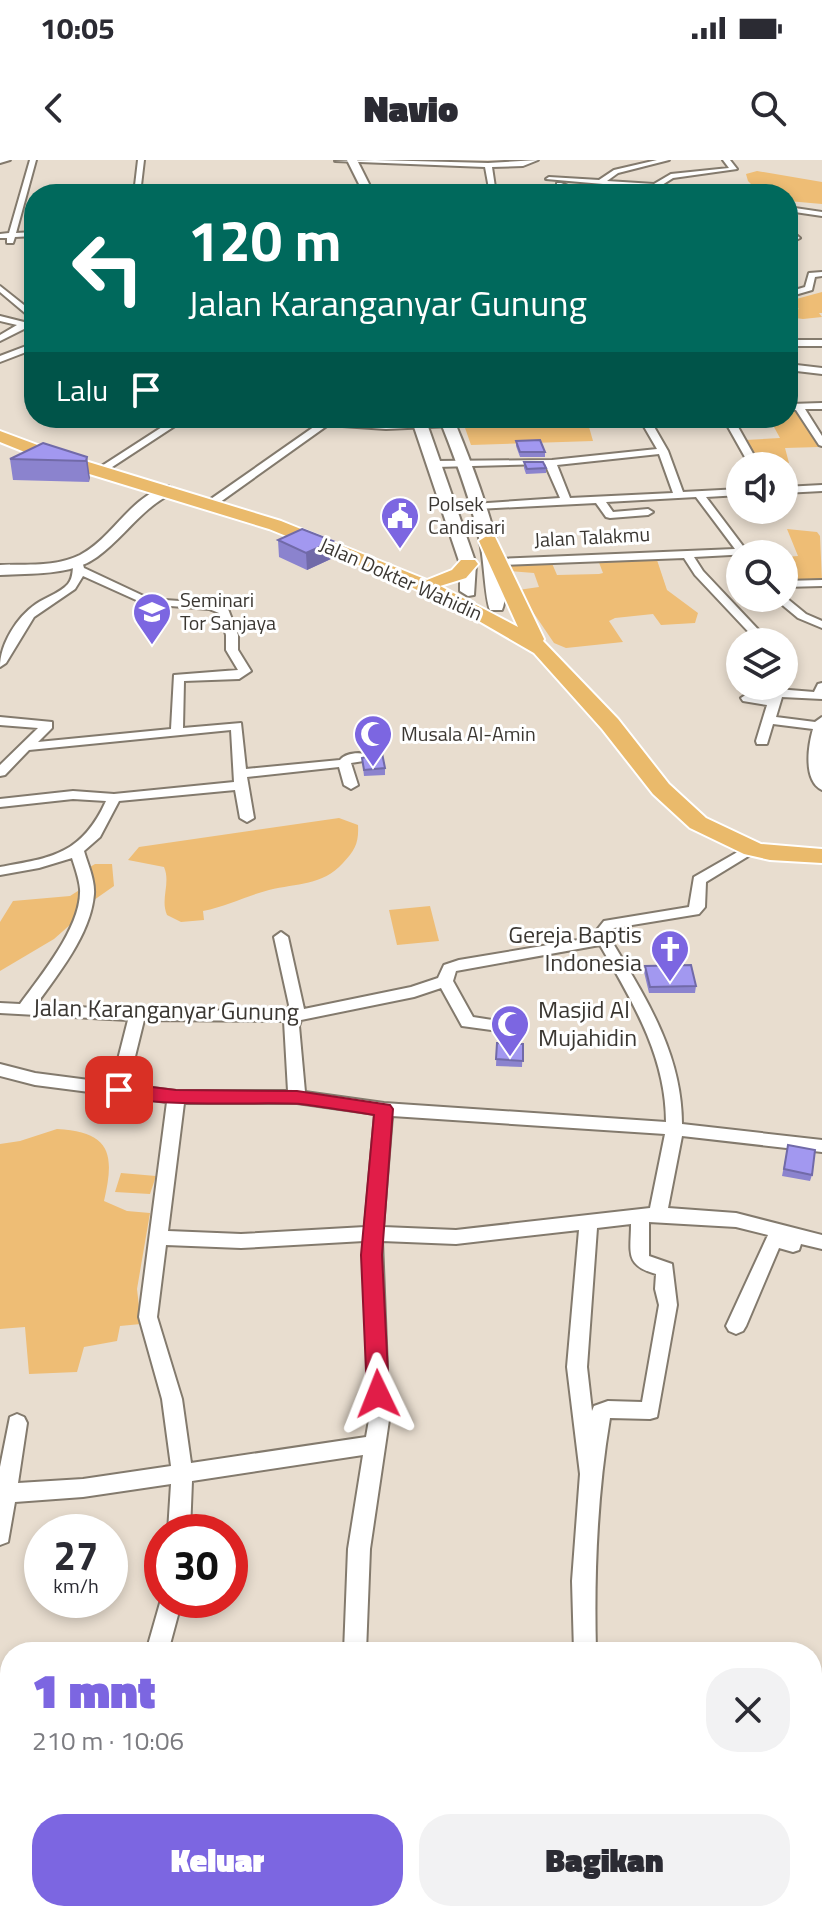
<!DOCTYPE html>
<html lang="id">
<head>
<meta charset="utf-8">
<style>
	body { margin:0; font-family:"Titillium Web",sans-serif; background:#f2f2f3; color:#2b2b33; height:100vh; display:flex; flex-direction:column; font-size:30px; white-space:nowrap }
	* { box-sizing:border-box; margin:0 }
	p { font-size:26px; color:#7c7c81 }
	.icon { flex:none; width:44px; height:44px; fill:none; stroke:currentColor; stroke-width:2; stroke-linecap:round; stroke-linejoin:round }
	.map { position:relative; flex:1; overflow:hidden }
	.details { position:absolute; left:0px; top:1482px; width:822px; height:280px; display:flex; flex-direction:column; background:#fff; border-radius:32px 32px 0 0; box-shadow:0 4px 12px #0003 }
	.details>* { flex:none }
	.guide { position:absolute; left:24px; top:24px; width:774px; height:244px; border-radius:32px; box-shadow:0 4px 12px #0003; background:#00695c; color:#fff; overflow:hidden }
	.buttons { position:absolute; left:726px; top:292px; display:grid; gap:16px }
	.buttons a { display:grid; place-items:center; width:72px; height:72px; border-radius:50%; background:#fff; box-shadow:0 4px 12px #0003; font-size:40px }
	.speed { position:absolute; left:24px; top:1354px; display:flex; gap:16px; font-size:40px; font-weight:700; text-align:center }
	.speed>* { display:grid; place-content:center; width:104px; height:104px; border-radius:50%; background:#fff; box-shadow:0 4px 12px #0003; line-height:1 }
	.speed small { font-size:20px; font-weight:400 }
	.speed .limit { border:12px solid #d22; background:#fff; color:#111 }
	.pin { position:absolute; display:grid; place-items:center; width:68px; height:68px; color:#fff; margin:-34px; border-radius:16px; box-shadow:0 4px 12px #0006 }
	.me { position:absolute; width:88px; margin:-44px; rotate:358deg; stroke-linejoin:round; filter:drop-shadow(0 0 6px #0008) }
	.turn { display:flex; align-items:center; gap:28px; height:168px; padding:0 32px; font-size:36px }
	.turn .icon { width:104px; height:104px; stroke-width:2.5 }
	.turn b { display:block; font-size:56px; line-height:68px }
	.then { display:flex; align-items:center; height:76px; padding:0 32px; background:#0003; gap:16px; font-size:30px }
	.round { display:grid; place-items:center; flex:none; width:84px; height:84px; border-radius:32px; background:#f2f2f3 }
	.summary { display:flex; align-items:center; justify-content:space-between; height:136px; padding:0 32px }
	h1 { font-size:48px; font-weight:800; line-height:60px; color:#7c66e1 }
	.cta { display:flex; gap:16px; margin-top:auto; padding:16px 32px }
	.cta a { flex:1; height:92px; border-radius:32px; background:#7c66e1; color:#fff; font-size:32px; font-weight:800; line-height:92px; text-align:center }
	.cta a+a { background:#f2f2f3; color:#2b2b33 }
	.status { display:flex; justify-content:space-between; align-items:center; height:56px; padding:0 40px; background:#fff; direction:ltr }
	.status svg { height:22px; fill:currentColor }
	header { display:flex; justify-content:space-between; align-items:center; height:104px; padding:0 32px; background:#fff; font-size:36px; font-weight:800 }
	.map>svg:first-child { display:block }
	.green { fill:#eebd75 }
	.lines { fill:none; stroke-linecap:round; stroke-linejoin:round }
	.minor-casing { stroke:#837a6d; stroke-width:4 }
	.tertiary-casing { stroke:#837a6d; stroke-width:4 }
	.secondary-casing { stroke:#837a6d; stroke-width:4 }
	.trunk-casing { stroke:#fff; stroke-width:4 }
	.minor { fill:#fff; fill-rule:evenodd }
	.tertiary { fill:#fff; fill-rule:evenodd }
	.secondary { fill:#fff; fill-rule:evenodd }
	.trunk { fill:#eaba6b; fill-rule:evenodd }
	.wall { fill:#8b83ce }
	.shaded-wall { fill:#716aa8 }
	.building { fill:#a298f0; stroke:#716aa8; stroke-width:2 }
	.route { fill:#e11d48; stroke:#92132f; stroke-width:2 }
	.labels { text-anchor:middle; stroke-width:6; stroke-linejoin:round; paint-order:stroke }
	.far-poi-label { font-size:20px; fill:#3b3732; stroke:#fff; text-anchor:start }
	.far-street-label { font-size:20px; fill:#3b3732; stroke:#fff }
	.poi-label { font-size:24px; fill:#3b3732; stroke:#fff; text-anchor:end }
	.street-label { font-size:24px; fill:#3b3732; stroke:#fff }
</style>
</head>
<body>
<div class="status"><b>10:05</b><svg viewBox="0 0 49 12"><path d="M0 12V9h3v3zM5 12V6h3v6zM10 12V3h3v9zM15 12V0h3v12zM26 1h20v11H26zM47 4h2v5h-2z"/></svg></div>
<header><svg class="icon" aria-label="back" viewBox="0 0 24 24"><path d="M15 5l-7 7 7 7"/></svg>Navio<svg class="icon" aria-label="search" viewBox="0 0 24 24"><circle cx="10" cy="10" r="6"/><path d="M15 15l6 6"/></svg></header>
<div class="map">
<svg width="822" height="1762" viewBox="0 0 822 1762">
	<rect width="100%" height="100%" fill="#e8ddcf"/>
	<path class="green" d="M757,11L822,22V44L788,41V34H761L748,21L746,14Z
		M822,132V153H819L822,157L803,159L788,157V151L799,149L789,141Z
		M788,251H800L819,287L785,288L789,303L758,304L745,280L780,278L769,258H788Z
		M587,260L593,281L471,285L464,265Z
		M787,369L817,372L820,376L822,421H784V397L798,396Z
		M656,397L667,430L698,453L695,463L661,465L653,454L615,458L609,461L623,482L566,488L554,483L518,430L539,427L534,413L509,411L508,403L551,401L557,415L599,414L603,413L598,400Z
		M339,658L358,665C359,683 355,690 343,703C322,726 297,723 269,730C246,736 227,746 203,751L204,760L181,762L167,755C160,739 171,723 164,707L128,700L139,687Z
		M95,704H112L114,726L84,747L71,764L54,779L0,811V762L13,741L70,736L81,729L83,711Z
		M430,746L439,781L397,785L389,750Z
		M57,969C111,972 115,994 104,1041L127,1051L150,1053L137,1129L141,1164L120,1166L117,1181L84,1187L77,1212L29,1214L25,1167L0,1169V984L20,981Z
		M121,1013L156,1016L150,1034L115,1032Z"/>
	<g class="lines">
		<defs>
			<path id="minor" d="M0,0H10L0,3Z
				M30,0H36L16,73L34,72V76L15,77L13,83H7V78H0V74L9,73Z
				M138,0H144L140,34H134Z
				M375,0L488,3L538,0L523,6L492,7L496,34H490L485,7L335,1Z
				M657,0H669L618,13L607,21L654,24L671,14L729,8L723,0H730L737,9L673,18L662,25L717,34L546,19L549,17L599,20L614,10Z
				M557,23H561L588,34H579L557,25Z
				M788,47L822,52V56L788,51Z
				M788,68L800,78L788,84V79L791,77L788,74Z
				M822,112V116L815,117L812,130L788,137V132L805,127L809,113Z
				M0,126L34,153L32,168H26L0,181V175L17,165L0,161V156L24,162L31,158L0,132Z
				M788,180H822V186H788Z
				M34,183V189L0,202V196Z
				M788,204L822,208V214L788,210Z
				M822,243V249H805L822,276V286L819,285L796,250L788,249L790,244Z
				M176,258H187L103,313L94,311Z
				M266,258L386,263L561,258L556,261L386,269L328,265L216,345H208V341L318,264L271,261Z
				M639,258H649L668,291L683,332L740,329V335L706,337L749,394L694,397L703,411L770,482H758L695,415L684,398L499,405L494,402L499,399L735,389L696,337L606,342L613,352L648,349L653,352L648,355L610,358L606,357L596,343L477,349L472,346L473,344L560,338L545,304L436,307L431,304L436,301L552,300L657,289ZM659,294L673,333L570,338L557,305Z
				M723,258H733L760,306H750Z
				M822,325V331L784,333V327Z
				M74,401H82L84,408L150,439L209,443L228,449L238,475V490L251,511L239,519L184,521L183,568L241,563L246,609L340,600C346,592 364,591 371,597L370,600L351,603L358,625L351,629L344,625L339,607L247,617L254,658L247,662L240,658L235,630L119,641L100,677L84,691C88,705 95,720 94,734C91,774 58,814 36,845L137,850L288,851L289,845L274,777L281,772L288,777L304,849L411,827L438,818L444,805L459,800L596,777V771L604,761L689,747L694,717L748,686L753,685L760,689L706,722L705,747L699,754L614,768L610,772L611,780C646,838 682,894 682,964L822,980V992L682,976L668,1048L736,1053L822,1075V1089L801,1084L799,1090L793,1092L779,1088L746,1166L743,1171L736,1174L729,1171L726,1166L768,1075L736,1067L649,1062V1096L672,1104L677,1145L657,1257L650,1259L610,1258C597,1336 594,1413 596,1492H574L572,1421L580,1314L567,1207L579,1070L456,1084L382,1081L389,1260L370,1389L366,1492H344L348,1389L363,1295L192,1321L190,1372H168L171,1324L83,1337L15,1342L8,1382L0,1385V1307L10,1257L17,1254L24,1257L27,1263L18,1323L83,1319L171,1306L162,1239L139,1157L167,942L35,925L0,916V904L35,913L112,923L128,860L0,853V843L20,844C41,815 82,766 80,729C79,718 75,708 72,698L39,708L0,715V707C52,698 82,694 106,641L73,639L0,647V639L73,631L114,634L234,622L231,570L29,590L5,615L0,616V605L38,568L0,565V557L52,562V568L38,582L171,569L174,515L238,510L226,490V475L219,453L209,449L145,444L83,416L75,429L34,457L6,503L0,507C0,484 17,457 36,444C46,437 60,433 68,424C74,417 72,408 74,401ZM600,785C632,841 666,896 666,962L384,943L305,932L299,866L301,860L414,837L441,828L462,866L506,872L512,871L514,867L512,863L473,857L453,821L456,811ZM144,860L284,861L288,931H176L128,925ZM184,943H297L375,954L365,1067L241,1074L168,1071ZM392,956L665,974L650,1048L456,1070L383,1067ZM631,1064C631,1092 624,1105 656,1114L655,1129L659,1145L642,1242L608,1241L594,1246L592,1251L587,1207L597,1068ZM364,1081L369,1260L366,1277L191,1303L182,1239L157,1157L166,1085L241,1088Z
				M822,420V426L784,427V421Z
				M784,436L806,454L822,461V468L798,458L774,438H784Z
				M822,523V539L782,537L776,557L815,562L822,557V630C803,621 808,586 813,569L773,564L767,584H757L756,581L767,545L743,541L741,538L747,534L769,538L773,530L777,529L814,532L818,524Z
				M162,1436V1440H182L168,1492H146Z
				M0,1539L10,1540V1562L0,1561Z
				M822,1545V1630L820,1633L812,1637V1552L814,1548Z
				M76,1752H102L100,1762H74Z
				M338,1752H364L363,1762H337Z
				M571,1752H597V1762H571Z"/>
			<path id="tertiary" d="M168,326L175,330L173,333C141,348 125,377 97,397C71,416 31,413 0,415V405C26,404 56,407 80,395C114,377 129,337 168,326Z"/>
			<path id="secondary" d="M347,0H357L374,34H364Z
				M411,258H425L476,404L474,435L468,436L460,431V404Z
				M439,258H453C468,293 517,417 502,450H490C485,439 484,399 480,382C471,340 455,298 439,258Z"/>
			<path id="trunk" d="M0,271L59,293L281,361L427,420L452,410L461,400H475L478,404L466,418L440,426L518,467L479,381L488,375L495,377L544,479L543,481L618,559L669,624L706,658L761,684L822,689V703L770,700L744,694L690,668L653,634L602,569L534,493L472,457L405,424L269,369L47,301L0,282Z"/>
		</defs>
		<use href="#minor" class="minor-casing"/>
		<use href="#tertiary" class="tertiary-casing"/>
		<use href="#secondary" class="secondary-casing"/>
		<use href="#trunk" class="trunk-casing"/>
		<use href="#minor" class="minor"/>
		<use href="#tertiary" class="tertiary"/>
		<use href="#secondary" class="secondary"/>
		<use href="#trunk" class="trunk"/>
	</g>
	<path class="wall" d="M516,281L545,292V297H520L516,286Z
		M87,297L89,322L13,320L10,299Z
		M524,302L546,308V313L526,314L524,308Z
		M278,380L333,381V398L307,410L279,397Z
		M362,598L385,608V615L364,616Z
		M645,806L696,826L695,833H649L644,812Z
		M497,883L523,884L522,907L496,906Z
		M788,985L812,1015L810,1021L782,1016Z"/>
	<path class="shaded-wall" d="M87,297L90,318L89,322L86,301Z
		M333,381V398L307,410L306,393Z
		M152,1752H155L152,1762H149Z"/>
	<path class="building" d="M540,280L545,292H520L516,281Z
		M43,283L87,297L86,301L10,299Z
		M524,302H543L546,308L527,309Z
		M302,369L333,381L306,393L278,380Z
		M382,593L385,608L364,610L362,598Z
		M691,805L696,826L650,827L645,806Z
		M497,883L523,884V901L496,899Z
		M788,985L815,990L812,1015L784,1009Z
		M103,1752H152L149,1762H100Z"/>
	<path class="route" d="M119,923L176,930L297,931L390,945L393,949L382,1095L389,1234L386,1241L378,1244L370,1241L367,1234L361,1095L374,955C349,951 324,947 300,944C268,941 124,950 110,930Z"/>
	<defs>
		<symbol id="civic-pin" viewBox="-11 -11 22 30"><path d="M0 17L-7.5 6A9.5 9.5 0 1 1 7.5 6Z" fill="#7c66e1" stroke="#fff"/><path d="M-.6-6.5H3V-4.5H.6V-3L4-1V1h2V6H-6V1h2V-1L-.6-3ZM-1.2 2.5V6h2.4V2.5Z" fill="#fff"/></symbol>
		<symbol id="university-pin" viewBox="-11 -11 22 30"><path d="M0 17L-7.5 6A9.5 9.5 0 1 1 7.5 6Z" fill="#7c66e1" stroke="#fff"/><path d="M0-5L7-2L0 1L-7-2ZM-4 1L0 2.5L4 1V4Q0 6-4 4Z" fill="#fff"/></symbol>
		<symbol id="mosque-pin" viewBox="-11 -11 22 30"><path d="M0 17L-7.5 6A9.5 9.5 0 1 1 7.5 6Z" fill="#7c66e1" stroke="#fff"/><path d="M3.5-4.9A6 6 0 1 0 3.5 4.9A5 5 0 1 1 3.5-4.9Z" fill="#fff"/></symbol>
		<symbol id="church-pin" viewBox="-11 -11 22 30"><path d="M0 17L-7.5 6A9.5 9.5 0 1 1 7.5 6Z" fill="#7c66e1" stroke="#fff"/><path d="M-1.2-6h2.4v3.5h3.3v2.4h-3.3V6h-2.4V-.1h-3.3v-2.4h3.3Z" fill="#fff"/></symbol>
	</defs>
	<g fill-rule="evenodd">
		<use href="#civic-pin" x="378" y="334" width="44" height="60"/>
		<use href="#university-pin" x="130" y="430" width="44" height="60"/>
		<use href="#mosque-pin" x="351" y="552" width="44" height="60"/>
		<use href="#church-pin" x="648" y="767" width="44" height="60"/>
		<use href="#mosque-pin" x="488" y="842" width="44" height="60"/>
	</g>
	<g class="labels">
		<g class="far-poi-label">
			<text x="428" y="351">Polsek<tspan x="428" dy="23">Candisari</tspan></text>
			<text x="180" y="447">Seminari<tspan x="180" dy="23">Tor Sanjaya</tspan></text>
			<text x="401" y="581">Musala Al-Amin</text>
		</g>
		<g class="far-street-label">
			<text transform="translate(592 377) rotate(-3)" y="7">Jalan Talakmu</text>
			<text transform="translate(401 419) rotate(24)" y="7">Jalan Dokter Wahidin</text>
		</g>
		<g class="poi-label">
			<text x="642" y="783">Gereja Baptis<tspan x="642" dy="28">Indonesia</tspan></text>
			<text x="538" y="858" text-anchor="start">Masjid Al<tspan x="538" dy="28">Mujahidin</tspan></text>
		</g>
		<g class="street-label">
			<text transform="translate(166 850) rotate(1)" y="8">Jalan Karanganyar Gunung</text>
		</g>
	</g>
</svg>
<div class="buttons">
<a><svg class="icon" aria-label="sound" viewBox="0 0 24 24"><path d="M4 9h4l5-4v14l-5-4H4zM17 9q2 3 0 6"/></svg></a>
<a><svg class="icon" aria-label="search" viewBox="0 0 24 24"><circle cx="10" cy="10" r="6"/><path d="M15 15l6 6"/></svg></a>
<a><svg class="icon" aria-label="layers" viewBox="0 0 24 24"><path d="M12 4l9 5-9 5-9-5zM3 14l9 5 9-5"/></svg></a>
</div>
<div class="speed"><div>27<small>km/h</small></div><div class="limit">30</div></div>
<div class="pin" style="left:119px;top:930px;background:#d93025"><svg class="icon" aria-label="arrive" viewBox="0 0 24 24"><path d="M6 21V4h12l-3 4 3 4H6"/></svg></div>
<svg class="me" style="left:378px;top:1234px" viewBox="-20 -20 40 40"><path d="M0-17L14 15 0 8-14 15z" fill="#e11d48" stroke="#fff" stroke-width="4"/></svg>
<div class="guide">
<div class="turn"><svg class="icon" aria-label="left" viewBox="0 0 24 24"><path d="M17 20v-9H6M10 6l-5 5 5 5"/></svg><div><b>120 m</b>Jalan Karanganyar Gunung</div></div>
<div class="then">Lalu<svg class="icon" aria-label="arrive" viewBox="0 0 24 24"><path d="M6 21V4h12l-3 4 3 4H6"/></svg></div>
</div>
<section class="details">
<div class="summary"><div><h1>1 mnt</h1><p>210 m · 10:06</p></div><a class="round"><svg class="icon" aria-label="close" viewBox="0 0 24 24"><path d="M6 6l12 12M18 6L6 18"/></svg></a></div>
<div class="cta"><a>Keluar</a><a>Bagikan</a></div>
</section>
</div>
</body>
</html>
